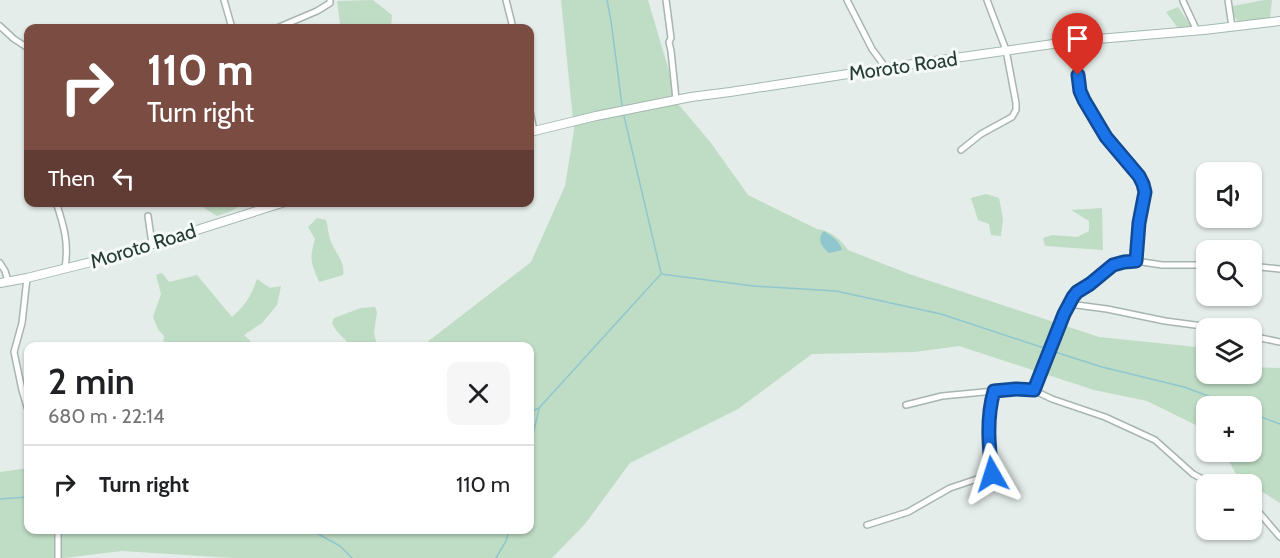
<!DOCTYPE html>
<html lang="en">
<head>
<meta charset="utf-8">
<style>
	body { margin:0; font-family:Cabin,sans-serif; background:#f6f6f6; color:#202124; height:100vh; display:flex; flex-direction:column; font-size:22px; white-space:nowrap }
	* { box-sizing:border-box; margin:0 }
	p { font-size:20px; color:#757577 }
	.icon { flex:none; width:33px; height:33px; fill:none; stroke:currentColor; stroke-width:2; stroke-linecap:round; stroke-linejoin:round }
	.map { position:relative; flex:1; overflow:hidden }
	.side { position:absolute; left:24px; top:342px; width:510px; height:192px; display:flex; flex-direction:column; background:#fff; border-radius:12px; box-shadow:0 2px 4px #0004 }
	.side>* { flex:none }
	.guide { position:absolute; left:24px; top:24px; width:510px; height:183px; border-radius:12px; box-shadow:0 2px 4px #0004; background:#7a4c42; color:#fff; overflow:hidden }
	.controls { position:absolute; left:1196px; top:162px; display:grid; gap:12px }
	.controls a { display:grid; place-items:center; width:66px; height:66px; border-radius:12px; background:#fff; box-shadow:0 2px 4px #0004; font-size:30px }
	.pin { position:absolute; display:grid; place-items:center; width:51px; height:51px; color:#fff; margin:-62px -26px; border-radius:50% 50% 50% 0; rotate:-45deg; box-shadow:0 0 6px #0007 }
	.pin .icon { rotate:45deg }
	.me { position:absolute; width:66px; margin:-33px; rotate:354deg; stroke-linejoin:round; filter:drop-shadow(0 0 4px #0008) }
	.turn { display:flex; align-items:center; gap:21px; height:126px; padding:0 24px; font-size:27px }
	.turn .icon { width:78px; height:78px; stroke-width:2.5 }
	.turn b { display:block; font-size:42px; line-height:51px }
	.then { display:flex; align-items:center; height:57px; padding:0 24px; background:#0003; gap:12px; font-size:22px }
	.round { display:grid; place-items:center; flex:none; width:63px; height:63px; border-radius:12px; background:#f6f6f6 }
	.head { display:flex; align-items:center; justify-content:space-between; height:102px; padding:0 24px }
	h1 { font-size:36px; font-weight:600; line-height:45px }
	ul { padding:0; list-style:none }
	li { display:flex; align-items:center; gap:18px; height:78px; padding:0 24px; border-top:2px solid #e0e0e0 }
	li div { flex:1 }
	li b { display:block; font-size:22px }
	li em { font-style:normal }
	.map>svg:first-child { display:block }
	.green { fill:#bfdcc5 }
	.water { fill:#90c7ce }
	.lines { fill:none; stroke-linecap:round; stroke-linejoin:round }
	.stream { stroke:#90c7ce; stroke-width:1.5 }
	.minor-casing { stroke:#a7b5b0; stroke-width:8 }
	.secondary-casing { stroke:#a3b8b0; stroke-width:10 }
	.minor { stroke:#fff; stroke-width:5 }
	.secondary { stroke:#fff; stroke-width:8 }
	.route-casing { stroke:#114b97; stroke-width:15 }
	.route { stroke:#1a73e8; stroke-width:10 }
	.labels { text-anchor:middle; stroke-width:6; stroke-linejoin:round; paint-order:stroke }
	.street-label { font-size:20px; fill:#253d36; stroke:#f5f9f7 }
</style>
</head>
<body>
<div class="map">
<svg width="1280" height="558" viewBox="0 0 1280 558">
	<rect width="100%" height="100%" fill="#e4ede9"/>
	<path class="green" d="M373,0L392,15L391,28H345L340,24L337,1Z
		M561,0H648L679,105L711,143L748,195L817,229C829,230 841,239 848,250L909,274L1099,337L1206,348V374H1251V367L1280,368V503L1237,476L1224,452H1251V406H1206V430L1147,401L1094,390L959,346L914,352L812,354L738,409L630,463L585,524L552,558H233L122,551L64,558H0V472L28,468V530H530V346H422L531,262L565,186L574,130Z
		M1264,0H1272L1270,18L1239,23L1228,7Z
		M1178,7L1193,29L1180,31L1166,12Z
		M986,194L999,198L1003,219L1001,236L991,235L989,224L978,220L971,198Z
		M199,203H241C236,211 225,213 217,216L204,208Z
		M1102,208L1103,250L1045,246L1043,238L1052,235L1077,237L1089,231V221L1071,210Z
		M317,218L326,220C328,227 328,233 330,239C334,252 346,262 343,275L319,282C311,262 309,260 315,239L308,227Z
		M162,273L169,282L197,275L232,317C246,305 251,296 257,279L270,288L281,286L277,305L262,323L244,335L256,346H163L164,336L158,329L153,317L161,294L156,275Z
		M375,307L377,312L374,332L377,346H351C344,337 337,334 332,323L334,318L361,308Z"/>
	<path class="water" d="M824,231C831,236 840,241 842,250L829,253C822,247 816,239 824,231Z"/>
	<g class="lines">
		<path class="stream" d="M607,0L611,21L622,105
			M624,116L661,273
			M661,274L753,286L836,291L941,314L1047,349
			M1052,351L1102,367L1184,387L1235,406
			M530,412L539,408L660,275
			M1251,413L1280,424
			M530,447L539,409
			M0,499L28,497
			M311,530L340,546L352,558
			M496,558L506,541L509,530"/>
		<defs>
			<path id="minor" d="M224,0L232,28
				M506,0L513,28
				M666,0L671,38L669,42L671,51L676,99
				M847,0L872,49L886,68
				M1228,0L1232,27
				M1183,1L1197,31
				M0,26L14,39L28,48
				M277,28L317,11L330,3V0
				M530,111L534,131
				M961,150L981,134L1012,117L1016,110V103L1006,50L987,0
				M56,202C64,226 69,243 65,268
				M256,202L264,208
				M148,216L152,244
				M1136,261L1162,265H1206
				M0,263L5,271L8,281
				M1251,266L1280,269
				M27,278L22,323L14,352L22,390L28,410
				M1069,304L1107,309L1165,321L1218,328
				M1251,336L1280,342
				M1033,390L1064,314L1073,297L1113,265L1123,262L1136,261L1139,223L1145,192L1143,184L1139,176L1106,137L1084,100L1080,91L1074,41
				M906,405L942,396L1016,389L1033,390L1052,399L1105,417L1155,440L1193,474L1212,484
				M1251,503L1280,537
				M867,525L908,512L950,488L992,474C988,447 986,419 994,391
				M58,558V530"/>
			<path id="secondary" d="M530,132L596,116L691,97L730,92L920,63L1074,41L1204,30L1280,21
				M0,283L27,278L115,256L285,202"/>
		</defs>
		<use href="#minor" class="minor-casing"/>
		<use href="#secondary" class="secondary-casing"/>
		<use href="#minor" class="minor"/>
		<use href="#secondary" class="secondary"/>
	</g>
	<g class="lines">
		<defs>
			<path id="route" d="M992,474C989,447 986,419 994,391L1016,389L1034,390L1064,314L1073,297L1077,292L1090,284L1113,265L1124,262L1136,261L1139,223L1145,192L1143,184L1139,176L1106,137L1084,100L1080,91L1078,75"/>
		</defs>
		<use href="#route" class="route-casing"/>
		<use href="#route" class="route"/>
	</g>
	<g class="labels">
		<g class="street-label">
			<text transform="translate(903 66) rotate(-8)" y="7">Moroto Road</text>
			<text transform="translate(143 246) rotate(-17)" y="7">Moroto Road</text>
		</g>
	</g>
</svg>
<div class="controls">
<a><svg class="icon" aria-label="sound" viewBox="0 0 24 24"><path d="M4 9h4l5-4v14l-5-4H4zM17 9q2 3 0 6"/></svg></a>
<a><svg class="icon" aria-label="search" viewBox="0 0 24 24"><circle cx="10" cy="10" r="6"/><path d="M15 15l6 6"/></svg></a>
<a><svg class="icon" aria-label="layers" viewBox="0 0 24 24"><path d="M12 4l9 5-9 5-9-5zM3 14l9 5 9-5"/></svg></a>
<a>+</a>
<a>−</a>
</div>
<div class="pin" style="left:1078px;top:75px;background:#d93025"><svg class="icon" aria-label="arrive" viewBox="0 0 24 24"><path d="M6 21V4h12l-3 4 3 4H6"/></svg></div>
<svg class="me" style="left:992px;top:474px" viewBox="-20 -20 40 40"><path d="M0-17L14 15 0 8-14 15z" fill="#1a73e8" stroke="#fff" stroke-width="4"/></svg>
<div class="guide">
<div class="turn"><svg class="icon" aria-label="right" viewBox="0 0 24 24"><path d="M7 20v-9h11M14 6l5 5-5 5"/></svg><div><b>110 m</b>Turn right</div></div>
<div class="then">Then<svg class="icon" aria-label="left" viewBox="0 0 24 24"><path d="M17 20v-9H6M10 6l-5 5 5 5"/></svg></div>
</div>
<section class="side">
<div class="head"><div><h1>2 min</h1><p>680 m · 22:14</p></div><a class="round"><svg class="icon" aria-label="close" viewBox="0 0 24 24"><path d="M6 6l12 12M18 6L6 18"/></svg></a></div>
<ul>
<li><svg class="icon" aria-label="right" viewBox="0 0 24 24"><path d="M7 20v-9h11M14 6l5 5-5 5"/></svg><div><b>Turn right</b></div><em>110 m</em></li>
</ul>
</section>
</div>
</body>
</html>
